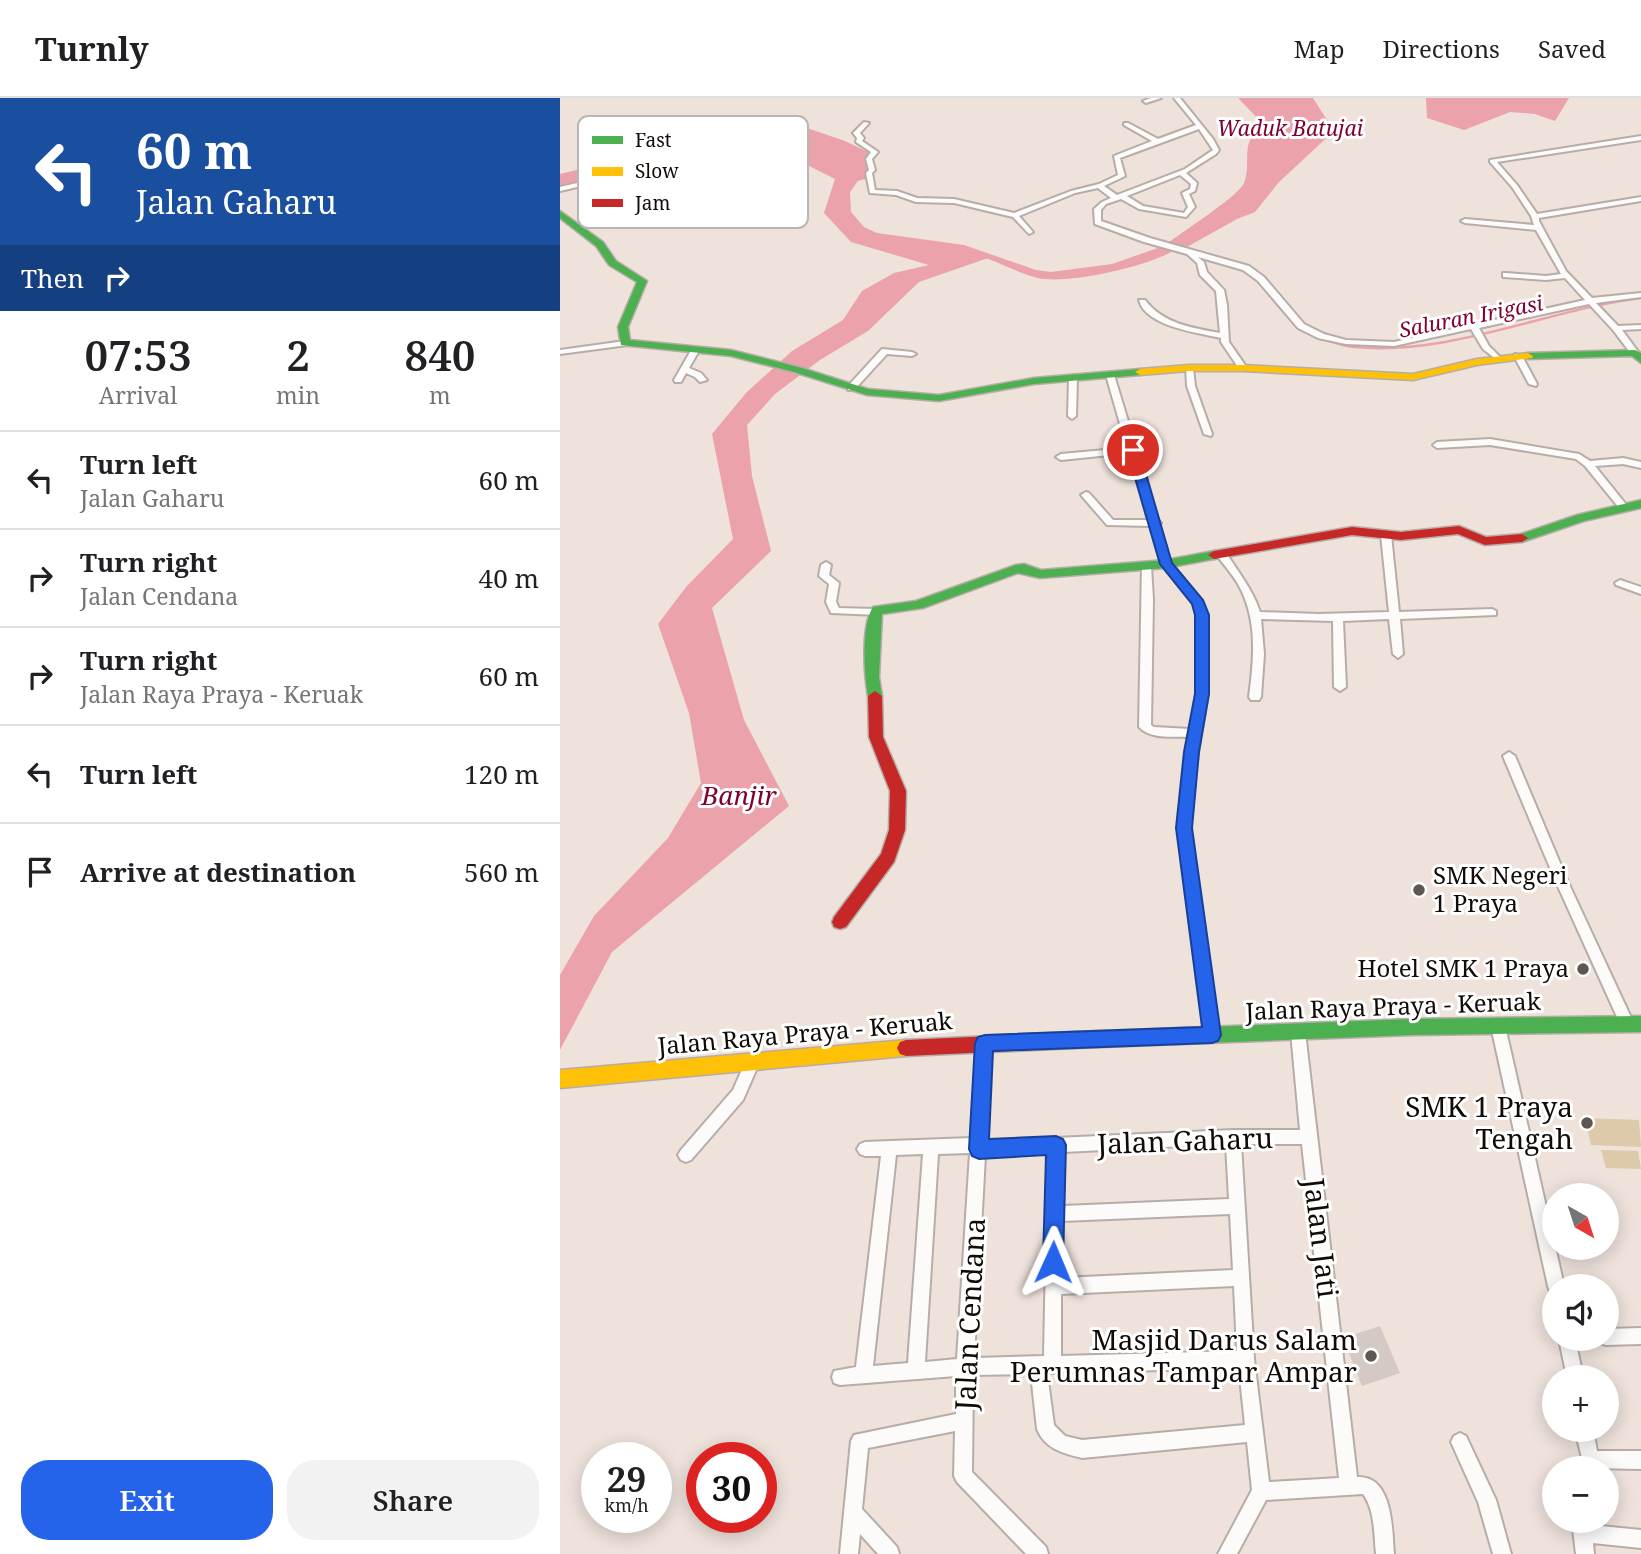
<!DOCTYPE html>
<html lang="en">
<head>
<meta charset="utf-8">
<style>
	body { margin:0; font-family:"Noto Serif",serif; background:#f2f2f2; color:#202124; height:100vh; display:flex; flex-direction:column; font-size:26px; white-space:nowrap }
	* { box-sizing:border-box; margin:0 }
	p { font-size:23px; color:#757577 }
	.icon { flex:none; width:38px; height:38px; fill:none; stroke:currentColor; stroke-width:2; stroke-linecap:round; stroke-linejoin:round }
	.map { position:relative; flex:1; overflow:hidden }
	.side { display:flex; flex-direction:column; background:#fff; width:560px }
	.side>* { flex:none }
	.hud { background:#1a4fa0; color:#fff; overflow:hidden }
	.needle { width:46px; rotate:141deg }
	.fabs { position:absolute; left:982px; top:1085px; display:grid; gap:14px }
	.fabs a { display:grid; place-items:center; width:77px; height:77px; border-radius:50%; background:#fff; box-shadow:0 4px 18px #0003; font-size:35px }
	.speed { position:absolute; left:21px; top:1344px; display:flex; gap:14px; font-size:35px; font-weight:700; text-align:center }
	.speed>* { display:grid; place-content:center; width:91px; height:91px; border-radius:50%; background:#fff; box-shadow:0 4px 18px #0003; line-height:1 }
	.speed small { font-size:18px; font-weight:400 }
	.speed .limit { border:10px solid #d22; background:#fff; color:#111 }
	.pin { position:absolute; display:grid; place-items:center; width:60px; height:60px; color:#fff; margin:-30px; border:4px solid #fff; border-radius:50%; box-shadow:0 2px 7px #0007 }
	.me { position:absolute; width:77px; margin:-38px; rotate:1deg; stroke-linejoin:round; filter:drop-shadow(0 0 5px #0008) }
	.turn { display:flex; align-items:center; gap:24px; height:147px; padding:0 21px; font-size:32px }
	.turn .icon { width:91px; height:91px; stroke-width:2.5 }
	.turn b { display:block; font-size:49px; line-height:60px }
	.then { display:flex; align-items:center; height:66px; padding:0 21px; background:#0003; gap:14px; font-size:26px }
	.eta { display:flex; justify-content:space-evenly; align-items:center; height:119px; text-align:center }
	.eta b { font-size:42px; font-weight:600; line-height:49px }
	.button { display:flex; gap:14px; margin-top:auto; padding:14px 21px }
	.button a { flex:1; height:80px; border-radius:28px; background:#2563eb; color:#fff; font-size:28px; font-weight:600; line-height:80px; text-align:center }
	.button a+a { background:#f2f2f2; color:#202124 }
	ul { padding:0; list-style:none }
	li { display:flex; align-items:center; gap:21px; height:98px; padding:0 21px; border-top:2px solid #e0e0e0 }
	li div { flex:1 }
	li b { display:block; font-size:26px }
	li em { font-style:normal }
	header { display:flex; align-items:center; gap:42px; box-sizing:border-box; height:98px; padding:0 35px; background:#fff; border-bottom:2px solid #e0e0e0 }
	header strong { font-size:33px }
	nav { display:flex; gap:38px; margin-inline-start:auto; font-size:24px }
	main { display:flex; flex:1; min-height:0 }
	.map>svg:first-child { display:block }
	.green { fill:#ddcaaa }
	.water { fill:#eba2ab }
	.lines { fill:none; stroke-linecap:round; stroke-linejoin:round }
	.stream-far1 { stroke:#eba2ab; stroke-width:2 }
	.stream { stroke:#eba2ab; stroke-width:2.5 }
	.river { fill:#eba2ab; fill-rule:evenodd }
	.building { fill:#d4c9c5 }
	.street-casing { stroke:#b6ada8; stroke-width:4 }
	.fast-casing { stroke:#b6ada8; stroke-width:3 }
	.slow-casing { stroke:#b6ada8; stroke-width:3 }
	.jam-casing { stroke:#b6ada8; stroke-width:3 }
	.street { fill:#fcfbfa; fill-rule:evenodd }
	.fast { fill:#4caf50; fill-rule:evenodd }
	.slow { fill:#ffc107; fill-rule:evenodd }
	.jam { fill:#c62828; fill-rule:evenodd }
	.route { fill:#2563eb; stroke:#184099; stroke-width:2 }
	.poi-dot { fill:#5f5651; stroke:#fff; stroke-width:2.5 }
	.labels { text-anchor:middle; stroke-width:6; stroke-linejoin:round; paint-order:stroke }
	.far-water-label { font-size:21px; font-style:italic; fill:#7e012f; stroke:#fff }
	.poi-label { font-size:24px; fill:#120a07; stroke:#fff; text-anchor:start }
	.street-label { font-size:24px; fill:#120a07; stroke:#fff }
	.water-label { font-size:26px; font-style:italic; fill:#7e012f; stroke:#fff }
	.near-poi-label { font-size:28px; fill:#120a07; stroke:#fff; text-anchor:end }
	.near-street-label { font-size:28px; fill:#120a07; stroke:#fff }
	.key { fill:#fff; stroke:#b8b6b5; stroke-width:2 }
	.key-label { font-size:19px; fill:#120a07 }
</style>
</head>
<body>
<header>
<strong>Turnly</strong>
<nav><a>Map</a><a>Directions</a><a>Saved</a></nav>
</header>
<main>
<section class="side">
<div class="hud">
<div class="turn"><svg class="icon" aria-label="left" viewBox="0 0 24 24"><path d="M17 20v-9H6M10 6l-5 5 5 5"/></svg><div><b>60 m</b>Jalan Gaharu</div></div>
<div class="then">Then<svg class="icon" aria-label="right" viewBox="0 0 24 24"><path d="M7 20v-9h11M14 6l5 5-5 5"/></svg></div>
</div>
<div class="eta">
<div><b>07:53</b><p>Arrival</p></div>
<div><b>2</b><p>min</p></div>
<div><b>840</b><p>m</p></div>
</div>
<ul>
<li><svg class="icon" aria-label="left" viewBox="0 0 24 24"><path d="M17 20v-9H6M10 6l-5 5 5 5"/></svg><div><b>Turn left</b><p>Jalan Gaharu</p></div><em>60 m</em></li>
<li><svg class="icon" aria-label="right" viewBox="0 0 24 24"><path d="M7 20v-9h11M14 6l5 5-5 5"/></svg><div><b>Turn right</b><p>Jalan Cendana</p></div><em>40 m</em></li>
<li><svg class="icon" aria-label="right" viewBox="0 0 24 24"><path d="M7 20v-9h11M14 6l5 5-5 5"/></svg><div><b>Turn right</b><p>Jalan Raya Praya - Keruak</p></div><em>60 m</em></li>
<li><svg class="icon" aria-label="left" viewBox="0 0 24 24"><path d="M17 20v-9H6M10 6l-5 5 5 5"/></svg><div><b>Turn left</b></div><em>120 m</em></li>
<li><svg class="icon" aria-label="arrive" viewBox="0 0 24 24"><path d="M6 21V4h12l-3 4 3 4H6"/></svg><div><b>Arrive at destination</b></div><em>560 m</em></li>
</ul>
<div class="button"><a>Exit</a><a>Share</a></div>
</section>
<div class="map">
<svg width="1081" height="1456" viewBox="0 0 1081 1456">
	<rect width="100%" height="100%" fill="#eee2db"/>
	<path class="green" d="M1025,1020L1079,1022L1081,1049L1031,1047Z
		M1041,1052L1078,1053L1081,1071L1046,1070Z"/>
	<path class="water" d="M678,0H753L774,33L719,84L695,114L677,121L625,150L608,145C622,134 680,97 684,85C689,72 686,60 688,48C690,40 697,31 701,24Z
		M866,0H1009L995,23L975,16L950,14L904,32L867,20Z
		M247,30L285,43L308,54L314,79L293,84L285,94V114L303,133L359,146L405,150L431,159L359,184L308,233L260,262L215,296L187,327L192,378L211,453L152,510L184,622L229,708L52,854L0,952V877L34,818L108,740L141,685L129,615L98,526L126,489L173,441L152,336L186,295L232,253L283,222L302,193L334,175L369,167L291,144L264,115L275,81L245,66L227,52L164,57L0,91V76C82,56 163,37 247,30Z"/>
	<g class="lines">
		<path class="stream-far1" d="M615,0L635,26
			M544,129L576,141
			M583,143L663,166"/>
		<path class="stream" d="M758,239C770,243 782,248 794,249C891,258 986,212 1081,200"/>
		<path class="river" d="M295,77L300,80L290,94L291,114L304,129L317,135L404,147L476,172L491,174L552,166L612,145L622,147C599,167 508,187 478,180C452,173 428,158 402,153C356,145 311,157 279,114L280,94L291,78Z"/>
	</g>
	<path class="building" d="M820,1228L840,1275L802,1288L783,1240Z"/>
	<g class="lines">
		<defs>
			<path id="street" d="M591,0H601L586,5L583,3Z
				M614,0H620L653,41L659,52L656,56L626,75L637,85L635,93L629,96L635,109L626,119L579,111L561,101L546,106L541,112V123L590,140L689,168L704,179L744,226L764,236L786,242L834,244L1025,202L1005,180L986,182L943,179V175H946L986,178L1001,176L976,132L905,125L901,123L905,121L974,127L971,118L952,89L930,64V62L1081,38V42L937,64L957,87L977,116L1081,99V103L979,120V123L1006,173L1032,200L1081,195V199L1036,205L1058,228L1081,227V231L1062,232L1079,255L1072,257L1053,232L1029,206L919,230L929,248L941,260L937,262L923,251L911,231L834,248L786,246L758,240L738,230L698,183L683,172L638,159L644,164L647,174L664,192L667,207L669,244L687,270L680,272L661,244V240C638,235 585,228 579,202H585C603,226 633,230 660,235L656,193L640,177L637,165L627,156L584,144L535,126L534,111L542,104L551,100L538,90L515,95L459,118L473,134L469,136L453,119L394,105L356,104L336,97L310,95L306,75L309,72L306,61L311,54L296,44L297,40L293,35L304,24L309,25L300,35L304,40L302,43L318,54L312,61L315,72L312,75L315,92L337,93L357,100L394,101L454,115L511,93L539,86L558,77L554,58L592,43L564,27V25H568L598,41L636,27ZM639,31L653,52L625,71L557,97L544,88L565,78L560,60ZM620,77L631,86L630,91L622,95L628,109L624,115L583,108L567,98Z
				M138,43L141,45L131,51V58L147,57L161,77L160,78H156L143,60L0,93V89L116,62L125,57L126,49Z
				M65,243H68V247L0,256V252Z
				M133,249L140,251L129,270L141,275L147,282L140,284L135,279L126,275L121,284H115L114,282Z
				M322,251L352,254L356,256L352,258L327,256L294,292H288V288Z
				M955,256L962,258L977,286L976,288L969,286L954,258Z
				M626,268L633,270L635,288L652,336L651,338L644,336L627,288Z
				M550,274L554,277L598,422L601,425L599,427L611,465L642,503L647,518L648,596L638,654L630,730L659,937L657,941L652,943L647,941L645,937L618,730L629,639C613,638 591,642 579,629L582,466L586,465L591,468L593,502L591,627L594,629L630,631L636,596L637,518L633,506L601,466L590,428L547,427L521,397L526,394L529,395L553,422H588L569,355L501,362L496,359L501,356L567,350L546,277Z
				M513,277L517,280L516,318L512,321L508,318L509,280Z
				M930,341L1019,356L1030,363L1063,360L1081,364V370L1063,366L1035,368L1068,409L1063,412L1060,411L1025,368L1016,361L930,347L877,350L873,347L877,344Z
				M826,434L831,437L839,514L932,511L936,513V517L840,521L843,556L838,560L833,556L829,521L783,523L786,589L780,593L774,589L773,523L701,521L704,556L701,599L699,602H691L689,599C694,561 698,521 678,486C672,476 665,468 658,459L656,455L657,453H665C678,474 692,490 700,514L759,516L829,514L821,437Z
				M266,464L271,467L269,477L279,485L276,504L279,510L315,511L320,515L319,517L271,515L266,504L269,486L259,478L261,467Z
				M1060,482L1081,489V496L1056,487L1055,485Z
				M949,654L955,658L1008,784L1074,926L1072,930L1067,932L1062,930L996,784L943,658Z
				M938,922L943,924L945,928L1004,1188H994V1195L990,1194L988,1188L931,928L933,924Z
				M738,928L743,930L745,934L797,1379C833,1377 832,1431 834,1456H816C814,1437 815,1412 803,1396L706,1402L677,1456H658L692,1392L687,1344L522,1360C503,1355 485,1351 477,1331L471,1276L413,1277L412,1374L486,1449L488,1456H466L397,1384L394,1378L395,1333L308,1350L302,1411L337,1449L339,1456H318L300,1436L298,1456H280L291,1343L294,1337L396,1316V1278L280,1287L274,1285L272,1279L274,1273L296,1269L321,1058H305L300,1056L297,1051L300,1046L305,1044L411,1040L417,945L419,940L424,939L429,940L431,945L426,1043L673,1032H740L731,934L733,930ZM666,1046L669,1101L503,1108V1054ZM681,1046H742L779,1380L709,1384L694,1261ZM410,1055L397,1261L365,1264L378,1056ZM488,1055L484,1258L414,1260L425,1058ZM363,1056L348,1265L313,1268L336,1057ZM670,1116L673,1172L502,1180V1123ZM674,1188L677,1253L501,1258V1196ZM679,1270L685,1327L522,1342L505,1338L494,1327L487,1275Z
				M193,956L198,958L200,963L183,1002L131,1062L126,1064L121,1062L118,1057L121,1052L173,992L188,958Z
				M1081,1230V1246L1046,1247L1040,1245L1038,1241H1046V1231Z
				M999,1241H1015L1023,1279H1007Z
				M1015,1332H1033L1037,1353H1081V1371L1029,1370L1024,1368Z
				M900,1335L906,1338L936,1402L951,1456H933L918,1404L891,1344L894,1338Z
				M1012,1423H1030L1031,1427L1081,1432V1450L1033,1445L1034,1456H1016Z"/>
			<path id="fast" d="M0,113L43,144L56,163L87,183L68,229L70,242L171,252L242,270L308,291L379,297L474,280L580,271L585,274L580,277L474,286L379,303L307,297L234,274L171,258L61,247L58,229L77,184L49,167L36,148L0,120Z
				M1075,252L1081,255V265L1072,258L968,261L963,258L968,255Z
				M1081,402V410L1024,423L962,444L956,440L958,437L1017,417Z
				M654,453L659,454V460L606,470L480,480L458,475L363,510L322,516L319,579L322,598L315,603L308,598C304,576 301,527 313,509L356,503L456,467L464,466L481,472L606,462Z
				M1081,918V934L852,937L515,950L509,948L506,942L509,936L515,934L852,921Z"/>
			<path id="slow" d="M968,255L973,258L972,260L917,267L853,282L683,273H629L580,277L575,274L580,271L629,267H683L853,276L917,261Z
				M346,942L352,944L355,950L352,956L346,958L0,990V972Z"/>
			<path id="jam" d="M899,428L926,439L962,436L968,440L962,444L925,447L898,436L841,442L792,437L654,461L648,457L654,453L792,429L841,434Z
				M315,593L322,598L323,639L346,693L345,732L334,764L286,829L280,831L274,829L272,824L274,819L321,756L329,732L330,693L309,639L308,598Z
				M515,934L521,936L524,942L521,948L515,950L346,958L340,956L337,950L340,944L346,942Z"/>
		</defs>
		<use href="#street" class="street-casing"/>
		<use href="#fast" class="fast-casing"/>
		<use href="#slow" class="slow-casing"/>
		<use href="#jam" class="jam-casing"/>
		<use href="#street" class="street"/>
		<use href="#fast" class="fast"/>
		<use href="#slow" class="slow"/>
		<use href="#jam" class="jam"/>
	</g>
	<path class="route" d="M573,348L579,352L612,465L643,502L649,517V596L639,654L632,730L661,937L658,943L652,945L433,953L429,1041L496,1038L503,1041L506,1047L503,1164L500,1171L493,1174L486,1171L483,1164L486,1057L419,1061L412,1058L409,1051L415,945L418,939L425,937L642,929L616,730L624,654L635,596V517L632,506L600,466L567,352Z"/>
	<g class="poi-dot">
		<circle cx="859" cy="792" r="7"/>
		<circle cx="1023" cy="871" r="7"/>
		<circle cx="1027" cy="1025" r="7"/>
		<circle cx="811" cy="1258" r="7"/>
	</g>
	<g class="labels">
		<g class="far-water-label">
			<text x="730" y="38">Waduk Batujai</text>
			<text transform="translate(911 219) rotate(-11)" y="7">Saluran Irigasi</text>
		</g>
		<g class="poi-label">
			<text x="873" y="786">SMK Negeri<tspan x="873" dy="28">1 Praya</tspan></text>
			<text x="1009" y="879" text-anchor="end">Hotel SMK 1 Praya</text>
		</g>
		<g class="street-label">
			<text transform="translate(833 909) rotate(-2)" y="8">Jalan Raya Praya - Keruak</text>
			<text transform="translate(245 936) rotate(-5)" y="8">Jalan Raya Praya - Keruak</text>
		</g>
		<g class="water-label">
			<text x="179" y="707">Banjir</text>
		</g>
		<g class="near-poi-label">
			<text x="1013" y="1019">SMK 1 Praya<tspan x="1013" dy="32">Tengah</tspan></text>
			<text x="797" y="1252">Masjid Darus Salam<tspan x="797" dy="32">Perumnas Tampar Ampar</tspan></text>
		</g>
		<g class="near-street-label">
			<text transform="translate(625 1043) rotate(-2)" y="10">Jalan Gaharu</text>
			<text transform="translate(761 1140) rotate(83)" y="10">Jalan Jati</text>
			<text transform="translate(410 1216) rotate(-87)" y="10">Jalan Cendana</text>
		</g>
	</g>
	<rect x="18" y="18" width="230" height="112" rx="10" class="key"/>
	<rect x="32" y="38" width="31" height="8" fill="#4caf50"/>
	<rect x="32" y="69" width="31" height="9" fill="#ffc107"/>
	<rect x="32" y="101" width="31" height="8" fill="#c62828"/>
	<g class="key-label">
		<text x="75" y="49">Fast</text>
		<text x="75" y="80">Slow</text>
		<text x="75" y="112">Jam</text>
	</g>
</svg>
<div class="fabs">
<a><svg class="needle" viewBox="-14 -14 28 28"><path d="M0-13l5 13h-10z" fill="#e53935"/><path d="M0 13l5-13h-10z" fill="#757577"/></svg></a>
<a><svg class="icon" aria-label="sound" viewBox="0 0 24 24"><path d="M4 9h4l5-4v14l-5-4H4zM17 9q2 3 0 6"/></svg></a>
<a>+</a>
<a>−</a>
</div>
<div class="speed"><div>29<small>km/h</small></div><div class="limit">30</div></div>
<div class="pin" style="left:573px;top:352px;background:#d93025"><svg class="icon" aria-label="arrive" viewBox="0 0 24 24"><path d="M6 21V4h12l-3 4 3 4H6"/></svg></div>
<svg class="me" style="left:493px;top:1164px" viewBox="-20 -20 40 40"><path d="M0-17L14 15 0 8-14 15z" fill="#2563eb" stroke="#fff" stroke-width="4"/></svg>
</div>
</main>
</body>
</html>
